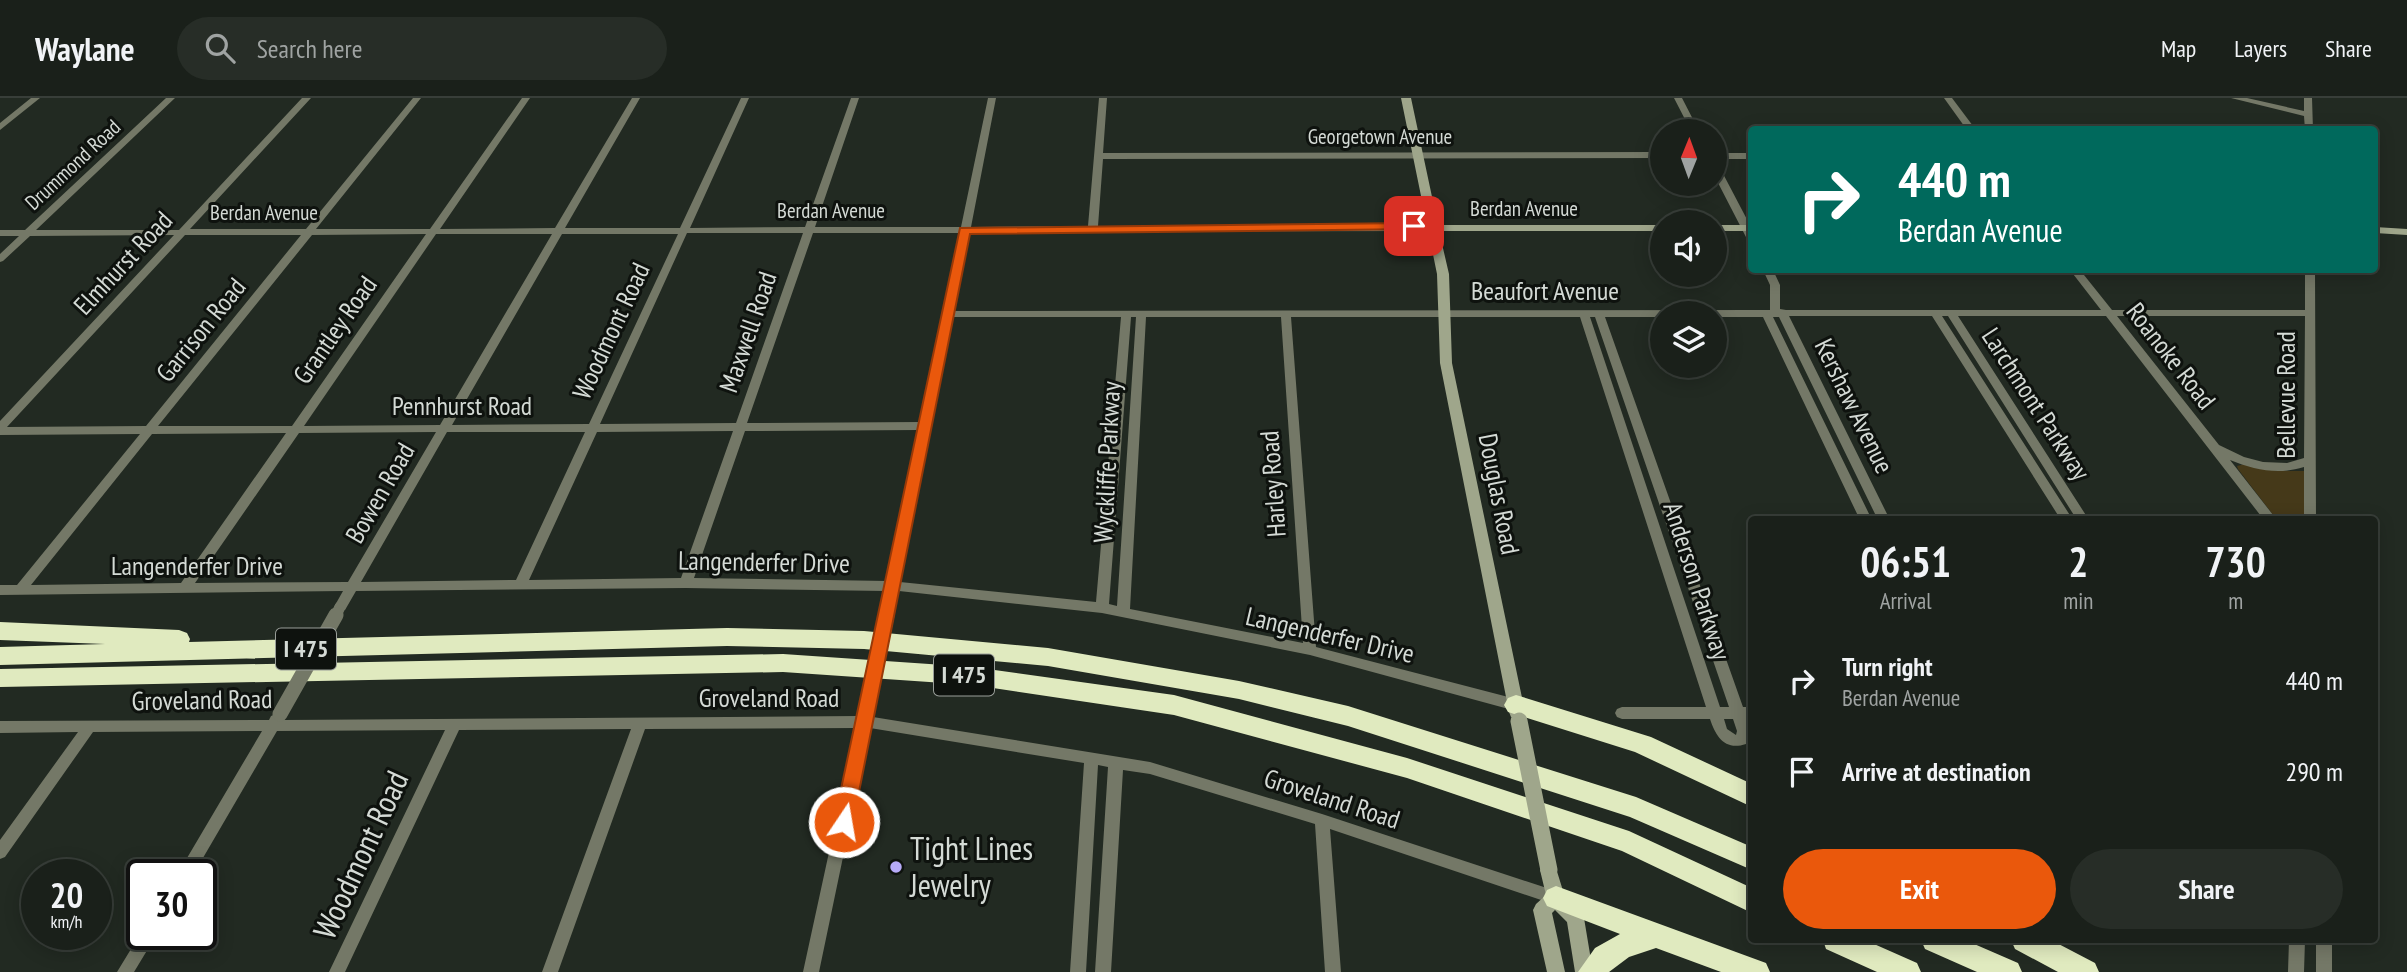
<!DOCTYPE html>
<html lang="en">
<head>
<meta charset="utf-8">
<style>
	body { margin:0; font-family:"PT Sans Narrow",sans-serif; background:#272d27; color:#f1f3f6; height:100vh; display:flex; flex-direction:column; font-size:26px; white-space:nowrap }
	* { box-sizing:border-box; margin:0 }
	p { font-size:23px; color:#9fa3a2 }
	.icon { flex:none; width:38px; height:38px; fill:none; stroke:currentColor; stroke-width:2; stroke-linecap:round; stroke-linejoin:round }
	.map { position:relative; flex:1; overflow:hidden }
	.side { position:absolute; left:1748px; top:418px; width:630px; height:427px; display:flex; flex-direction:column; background:#1a201a; border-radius:7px; box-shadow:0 4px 18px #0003,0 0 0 2px #383e39 }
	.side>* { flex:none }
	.hud { position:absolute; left:1748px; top:28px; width:630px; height:147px; border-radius:7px; box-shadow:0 4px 18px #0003,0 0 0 2px #383e39; background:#00695c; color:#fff; overflow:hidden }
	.needle { width:46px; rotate:1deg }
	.controls { position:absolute; left:1650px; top:21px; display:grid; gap:14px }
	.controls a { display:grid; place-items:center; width:77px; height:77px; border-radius:50%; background:#1a201a; box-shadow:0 4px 18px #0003,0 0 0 2px #383e39; font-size:35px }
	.speed { position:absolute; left:21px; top:761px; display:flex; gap:14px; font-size:35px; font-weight:700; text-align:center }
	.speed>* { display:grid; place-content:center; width:91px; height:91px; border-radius:50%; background:#1a201a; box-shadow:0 4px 18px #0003,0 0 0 2px #383e39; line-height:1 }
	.speed small { font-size:18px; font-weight:400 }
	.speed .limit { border:4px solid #111; border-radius:10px; background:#fff; color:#111 }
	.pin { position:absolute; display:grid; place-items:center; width:60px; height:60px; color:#fff; margin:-30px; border-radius:14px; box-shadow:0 4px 10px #0006 }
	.me { position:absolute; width:77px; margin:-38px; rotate:12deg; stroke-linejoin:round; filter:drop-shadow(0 0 5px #0008) }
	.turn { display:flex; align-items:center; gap:24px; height:147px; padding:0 35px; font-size:32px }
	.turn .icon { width:91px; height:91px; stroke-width:2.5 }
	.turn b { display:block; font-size:49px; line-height:60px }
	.eta { display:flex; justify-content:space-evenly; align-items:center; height:119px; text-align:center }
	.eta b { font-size:42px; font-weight:600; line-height:49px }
	.button { display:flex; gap:14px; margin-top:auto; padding:14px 35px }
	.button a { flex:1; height:80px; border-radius:42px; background:#ea580c; color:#fff; font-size:28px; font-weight:600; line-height:80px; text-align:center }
	.button a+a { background:#272d27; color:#f1f3f6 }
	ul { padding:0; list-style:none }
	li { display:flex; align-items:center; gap:21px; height:91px; padding:0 35px }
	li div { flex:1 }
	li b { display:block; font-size:26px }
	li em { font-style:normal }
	header { display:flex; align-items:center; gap:42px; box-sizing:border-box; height:98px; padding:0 35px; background:#1a201a; border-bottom:2px solid #383e39 }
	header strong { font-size:33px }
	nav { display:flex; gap:38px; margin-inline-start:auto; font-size:24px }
	.search { width:490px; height:63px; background:#272d27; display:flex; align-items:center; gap:18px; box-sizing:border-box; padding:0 24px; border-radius:38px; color:#9fa3a2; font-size:26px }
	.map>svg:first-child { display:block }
	.green { fill:#453919 }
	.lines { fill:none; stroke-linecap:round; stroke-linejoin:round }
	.street { fill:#747867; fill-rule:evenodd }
	.secondary { fill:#9fa68b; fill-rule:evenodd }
	.highway { fill:#e0eabf; fill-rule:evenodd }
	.street-bridge-far1 { stroke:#747867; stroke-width:11 }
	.street-bridge { stroke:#747867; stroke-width:15 }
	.secondary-bridge { stroke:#9fa68b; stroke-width:17 }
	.route { fill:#ea580c; stroke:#983908; stroke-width:2 }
	.poi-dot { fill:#b7abf8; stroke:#0e120e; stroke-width:2.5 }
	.labels { text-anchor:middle; stroke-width:6; stroke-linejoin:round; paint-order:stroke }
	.far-street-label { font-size:21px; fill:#d4dad5; stroke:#0e120e }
	.shield { fill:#0e120e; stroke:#999e99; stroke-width:2 }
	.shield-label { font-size:24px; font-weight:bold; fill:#d4dad5 }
	.street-label { font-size:26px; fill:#d4dad5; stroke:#0e120e }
	.near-poi-label { font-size:32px; fill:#d4dad5; stroke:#0e120e; text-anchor:start }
	.near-street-label { font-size:32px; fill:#d4dad5; stroke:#0e120e }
</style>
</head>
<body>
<header>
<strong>Waylane</strong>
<div class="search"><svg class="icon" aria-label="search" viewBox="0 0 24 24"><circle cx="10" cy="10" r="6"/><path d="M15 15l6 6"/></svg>Search here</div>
<nav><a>Map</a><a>Layers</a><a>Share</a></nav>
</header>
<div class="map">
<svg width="2407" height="874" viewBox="0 0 2407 874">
	<rect width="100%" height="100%" fill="#222a22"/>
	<path class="green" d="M2245,366L2278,373H2305L2304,422H2277L2238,371L2237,368Z"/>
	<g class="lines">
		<path class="street" d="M31,0H40L0,32V25Z
			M166,0H175L36,132H179L302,0H311L190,131H306L413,0H421L316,131H430L522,0H530L440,131L555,130L632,0H640L565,130H680L741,0H749L690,130L805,129L851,0H859L815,129H961L988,0H996L971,129L1088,128L1099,0H1107L1103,55L1662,54V60L1103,61L1098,128L1433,127L1438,130L1433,133L970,134L954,213L1770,212V187L1763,172H1773L1780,187V211L1786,212H2101L2070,172H2080L2112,212H2305V172H2315L2316,422H2304V369C2279,377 2254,372 2230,362L2277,422H2264L2106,218H1958L2089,422H2077L1948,218H1942L2073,422H2061L1932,218H1789L1890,422H1878L1779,219H1773L1872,422H1860L1763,219H1715V215H1662V219H1605L1743,609H1752V621H1747L1751,633L1746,646C1725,653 1716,639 1710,621H1622L1617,619L1615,615L1617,611L1622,609H1706L1580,219H1291L1316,549L1516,601L1521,603L1523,607L1521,611L1516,613L1310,557L1102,515L899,493L895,507H885L884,504L886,493L686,490L356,493L345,512H335L334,509L343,493L0,497V487H17L140,336L0,337V323L174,137L30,138L3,163L0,164V156L19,138H0V132H25ZM687,135H803L736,325L600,326ZM813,135H960L921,324L747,325ZM426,136L292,328H158L312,137ZM436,136H552L440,327L304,328ZM562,136H678L589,326L452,327ZM185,137H301L146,328L7,329ZM2117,218H2305L2304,360L2287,365L2263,364L2244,359L2219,347ZM953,219H1121L1096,504L900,484ZM1131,219H1136L1117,508L1109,506ZM1146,219H1281L1303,545L1130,511ZM1590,219H1595L1729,609H1720ZM919,332L888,483L694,480L745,333ZM733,333L681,480L529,482L597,334ZM436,334L348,484L195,485L299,335ZM447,334H585L516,482L361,484ZM286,335L181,485L31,487L152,336ZM1724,621H1733L1737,633L1736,637L1727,631Z
			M1674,0H1682L1699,33H1691Z
			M1944,0H1952L1976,32H1967Z
			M2231,0H2247L2304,13V0H2312L2313,32H2305L2304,18Z
			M1715,55H1752V61H1715Z
			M1715,67L1720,70L1752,131V144L1747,141L1715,79Z
			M869,598L874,600L876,604L873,619L1150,664L1322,716L1556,793L1561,795L1564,800L1561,805L1556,807L1330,731L1341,874H1325L1315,726L1150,676L1123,672L1111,874H1095L1108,669L1098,667L1086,874H1070L1084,665L870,630L819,874H803L856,630L645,631L558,874H542L631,631L459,632L345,874H329L445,632L277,633L193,777H177L262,633L93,634L5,759L0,761V742L78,634L0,635V623L269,622L271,618L276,616L281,618L283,622L859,618L864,600Z
			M142,833V836H157L134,874H117Z
			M2289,842H2305L2304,874H2288Z
			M2316,842H2332V874H2316Z"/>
		<path class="secondary" d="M1401,0H1411L1438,127H1662V133H1439L1449,176L1452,265L1525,614L1523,619L1517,620L1511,619L1509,614L1440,265L1437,176Z
			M1715,127H1752V133H1715Z
			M2375,129L2407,131V137L2375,135Z
			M1549,764L1555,767L1564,796L1584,820L1593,874H1575L1567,824L1555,812L1552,815L1565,874H1547L1533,812L1536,806L1546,797L1540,772L1543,767Z"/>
		<path class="highway" d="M0,524L179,532L187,535L190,541L189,544L727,530L864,533L1048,550L1239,583L1348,608L1636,699L1752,749V772L1630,719L1348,628L1239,601L1048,568L864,551L727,548L0,567V549L105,546L0,542Z
			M783,556L973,569L1174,597L1407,660L1629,733L1752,790V815L1622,753L1407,680L1174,617L973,587L783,574L0,589V571Z
			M1516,597L1651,639L1752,686V709L1635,654L1508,614L1504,607L1508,600Z
			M1556,788L1766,865L1770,874H1721L1656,850L1629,859L1609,874H1578L1595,850L1620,836L1547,808L1543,800L1547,792Z
			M1823,842H1865L1917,865L1921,874H1877L1826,851Z
			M1921,842H1965L2018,865L2022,874H1977L1925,851Z
			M2011,842H2051L2095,865L2099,874H2058L2015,851Z"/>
		<path class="street-bridge-far1" d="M335,519L340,509
			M887,519L890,504"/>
		<path class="street-bridge" d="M869,604L887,517
			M280,616L336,517"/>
		<path class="secondary-bridge" d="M1519,623L1549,772"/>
	</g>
	<path class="route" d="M1414,125L1419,126V131L970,136L853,724L851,730L844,732L837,730L834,724L960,130Z"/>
	<circle class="poi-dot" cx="896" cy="769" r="7"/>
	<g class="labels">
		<g class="far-street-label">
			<text x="1380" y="46">Georgetown Avenue</text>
			<text transform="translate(73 67) rotate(-43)" y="7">Drummond Road</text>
			<text x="1524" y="118">Berdan Avenue</text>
			<text x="831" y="120">Berdan Avenue</text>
			<text x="264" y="122">Berdan Avenue</text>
		</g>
		<g class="shield">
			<rect x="276" y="530.5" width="60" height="41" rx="5"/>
			<rect x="934" y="556.5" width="60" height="41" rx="5"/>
		</g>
		<g class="shield-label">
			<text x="306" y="559">I 475</text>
			<text x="964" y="585">I 475</text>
		</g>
		<g class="street-label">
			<text transform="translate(123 165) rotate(-47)" y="9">Elmhurst Road</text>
			<text x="1545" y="202">Beaufort Avenue</text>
			<text transform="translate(201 232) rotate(-51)" y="9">Garrison Road</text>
			<text transform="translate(335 232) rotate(-55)" y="9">Grantley Road</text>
			<text transform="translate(611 233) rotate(-65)" y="9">Woodmont Road</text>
			<text transform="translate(748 234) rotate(-71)" y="9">Maxwell Road</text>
			<text transform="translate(2171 258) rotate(52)" y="9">Roanoke Road</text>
			<text transform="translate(2286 297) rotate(-90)" y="9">Bellevue Road</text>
			<text transform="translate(2036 306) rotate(57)" y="9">Larchmont Parkway</text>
			<text x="462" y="317">Pennhurst Road</text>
			<text transform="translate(1854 308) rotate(64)" y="9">Kershaw Avenue</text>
			<text transform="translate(1107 364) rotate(-87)" y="9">Wyckliffe Parkway</text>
			<text transform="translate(1273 386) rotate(-94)" y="9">Harley Road</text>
			<text transform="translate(380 395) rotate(-60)" y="9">Bowen Road</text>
			<text transform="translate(1499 396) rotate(79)" y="9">Douglas Road</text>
			<text transform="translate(764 464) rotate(1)" y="9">Langenderfer Drive</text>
			<text x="197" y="477">Langenderfer Drive</text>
			<text transform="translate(1697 483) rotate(72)" y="9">Anderson Parkway</text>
			<text transform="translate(1330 537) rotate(13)" y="9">Langenderfer Drive</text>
			<text x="769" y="609">Groveland Road</text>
			<text transform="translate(202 602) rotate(-1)" y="9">Groveland Road</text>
			<text transform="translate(1332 701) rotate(18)" y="9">Groveland Road</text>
		</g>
		<g class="near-poi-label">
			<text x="910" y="762">Tight Lines<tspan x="910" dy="37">Jewelry</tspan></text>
		</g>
		<g class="near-street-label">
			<text transform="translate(361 757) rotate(-65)" y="11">Woodmont Road</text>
		</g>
	</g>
</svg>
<div class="controls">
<a><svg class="needle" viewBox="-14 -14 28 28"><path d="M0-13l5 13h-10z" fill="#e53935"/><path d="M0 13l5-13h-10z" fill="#9fa3a2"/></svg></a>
<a><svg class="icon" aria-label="sound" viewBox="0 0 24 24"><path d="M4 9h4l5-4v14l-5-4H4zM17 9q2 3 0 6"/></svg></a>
<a><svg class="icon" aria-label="layers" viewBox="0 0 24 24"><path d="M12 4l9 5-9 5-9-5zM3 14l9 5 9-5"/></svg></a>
</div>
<div class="speed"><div>20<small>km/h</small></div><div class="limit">30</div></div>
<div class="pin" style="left:1414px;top:128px;background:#d93025"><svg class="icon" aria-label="arrive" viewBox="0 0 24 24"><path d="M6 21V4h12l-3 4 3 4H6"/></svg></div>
<svg class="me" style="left:844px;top:724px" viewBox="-20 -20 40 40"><circle r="17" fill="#ea580c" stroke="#fff" stroke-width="3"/><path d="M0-11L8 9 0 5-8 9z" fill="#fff"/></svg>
<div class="hud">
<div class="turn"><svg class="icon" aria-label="right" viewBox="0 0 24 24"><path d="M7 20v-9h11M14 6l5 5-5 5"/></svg><div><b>440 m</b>Berdan Avenue</div></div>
</div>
<section class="side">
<div class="eta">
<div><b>06:51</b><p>Arrival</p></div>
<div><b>2</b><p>min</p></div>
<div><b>730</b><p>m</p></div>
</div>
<ul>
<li><svg class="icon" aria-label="right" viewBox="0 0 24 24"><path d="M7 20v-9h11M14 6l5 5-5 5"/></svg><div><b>Turn right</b><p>Berdan Avenue</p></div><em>440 m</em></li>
<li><svg class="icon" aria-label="arrive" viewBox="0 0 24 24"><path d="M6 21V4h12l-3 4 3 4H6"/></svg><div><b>Arrive at destination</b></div><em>290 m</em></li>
</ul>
<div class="button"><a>Exit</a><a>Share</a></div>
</section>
</div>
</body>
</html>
